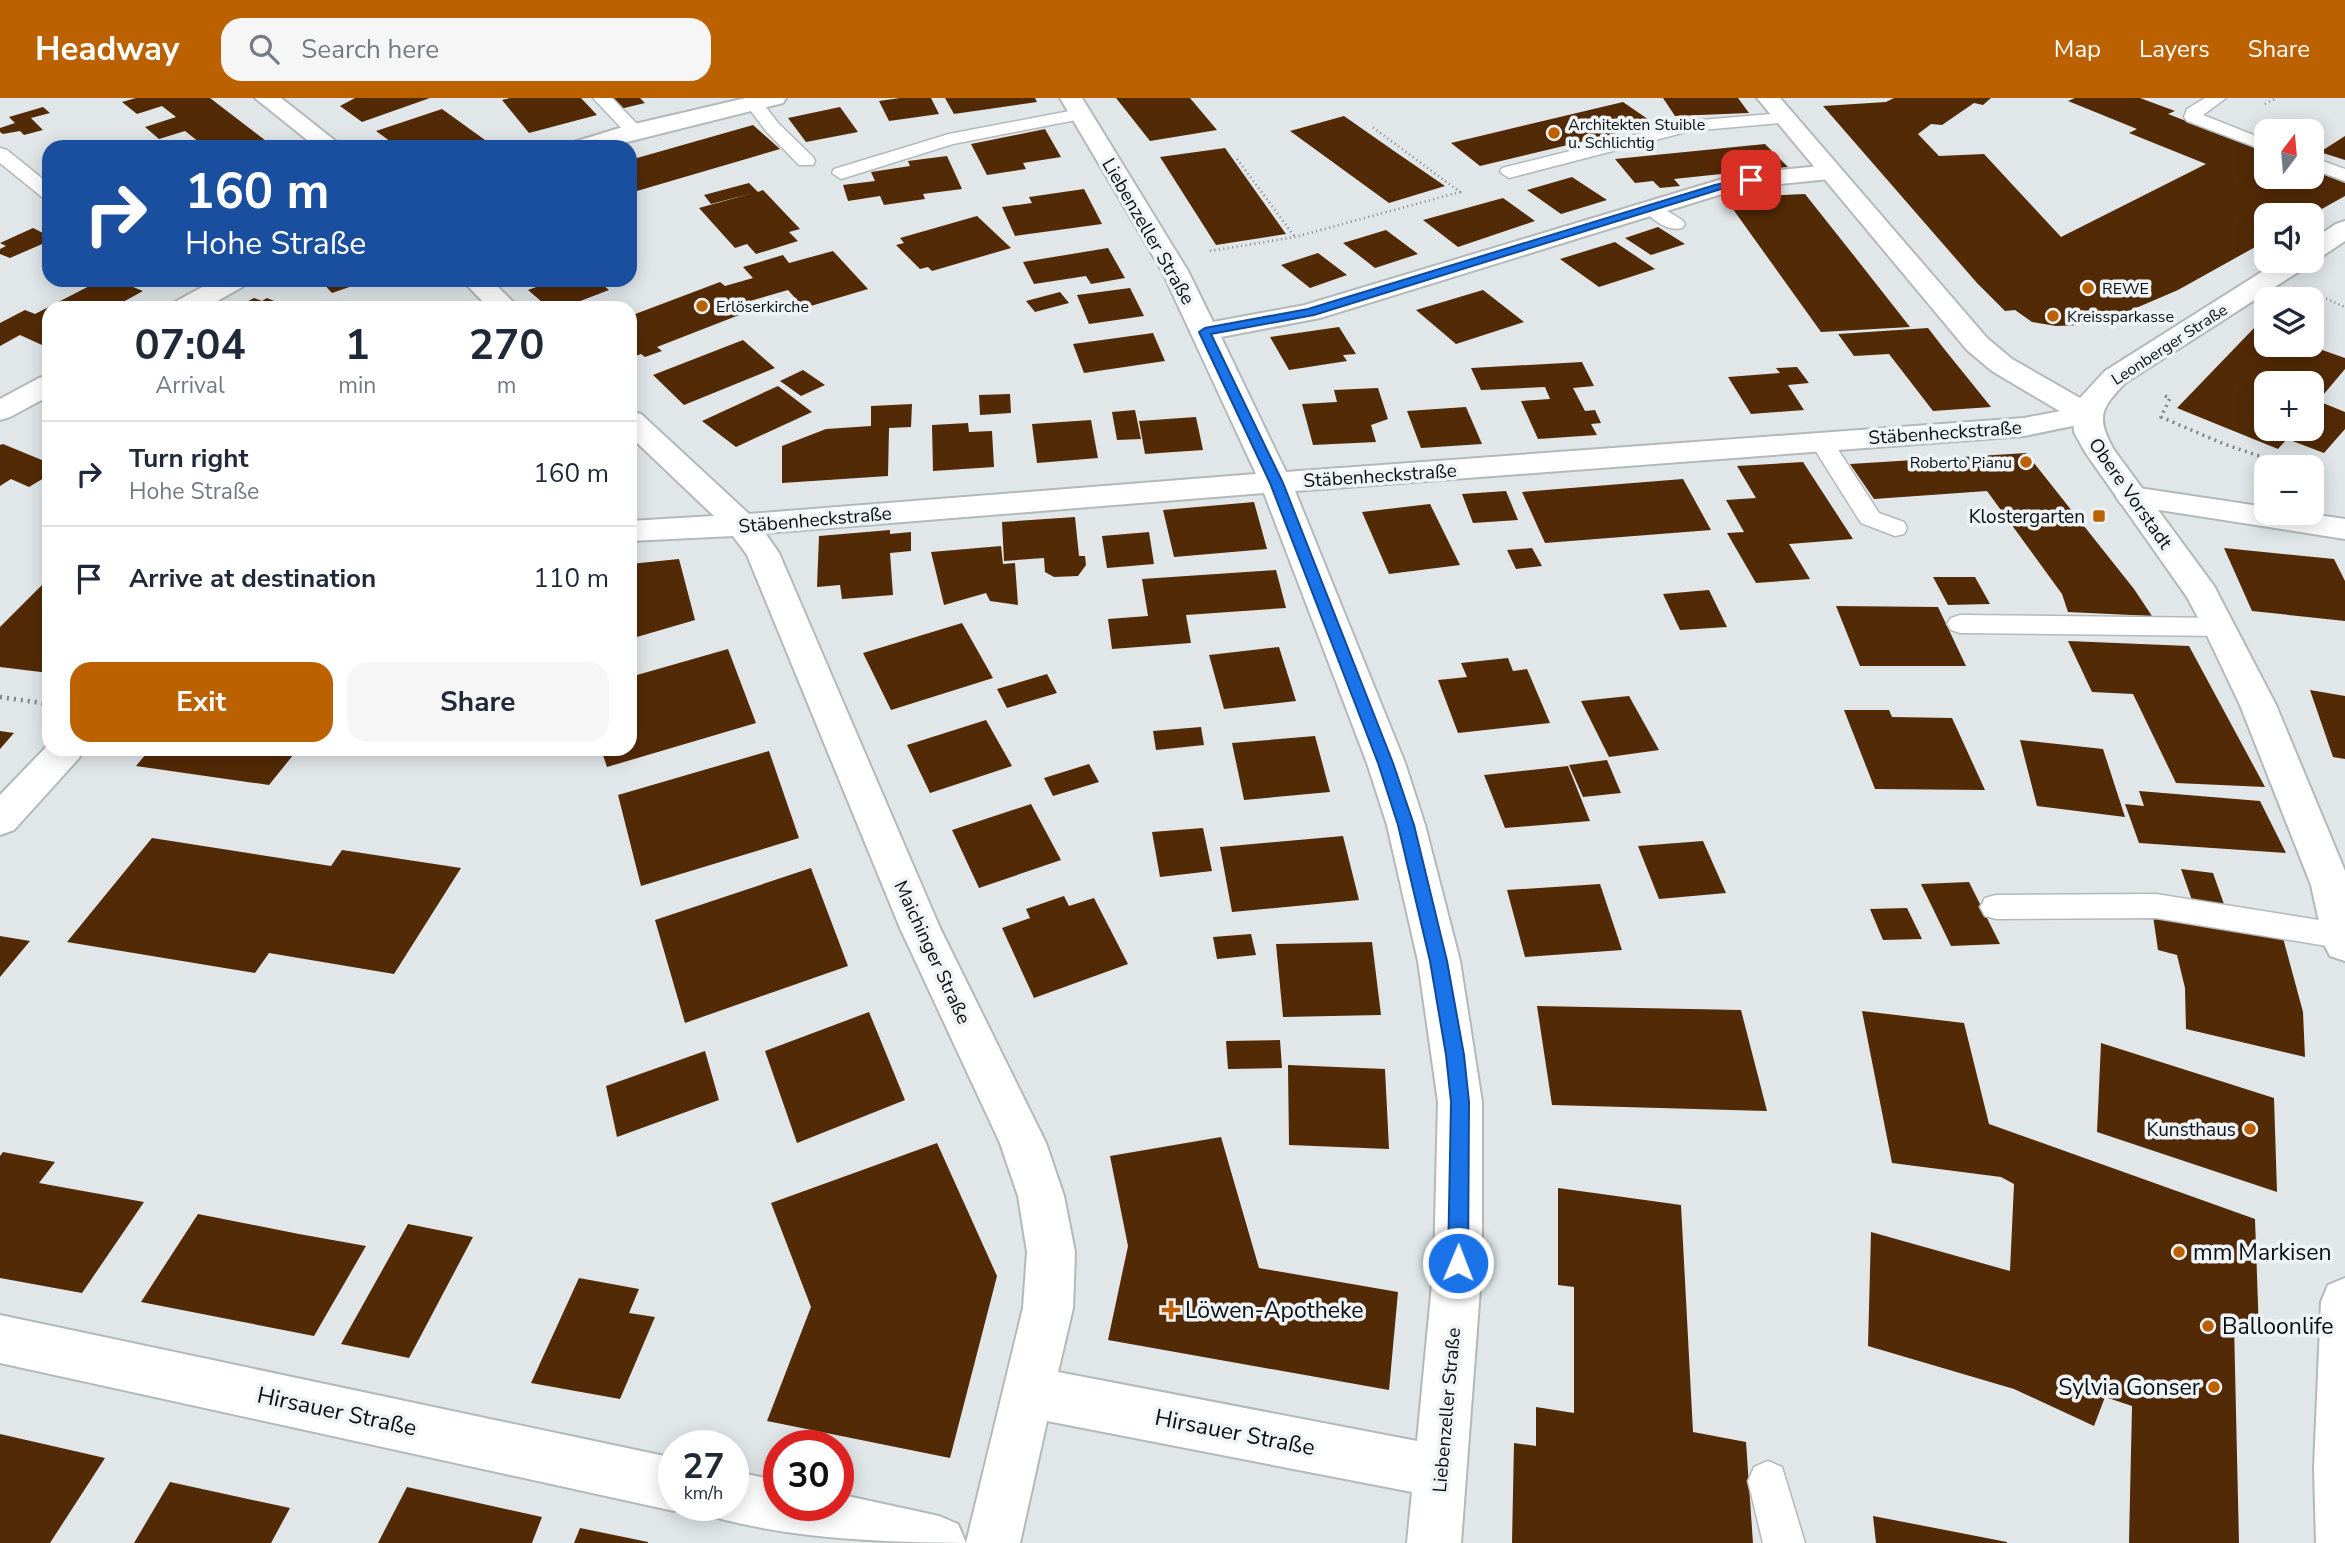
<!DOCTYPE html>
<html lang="en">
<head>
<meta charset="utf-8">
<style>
	body { margin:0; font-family:"Nunito Sans",sans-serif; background:#f6f6f7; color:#1f2937; height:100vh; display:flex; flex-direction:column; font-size:26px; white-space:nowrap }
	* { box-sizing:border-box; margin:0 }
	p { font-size:23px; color:#747a83 }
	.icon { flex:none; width:38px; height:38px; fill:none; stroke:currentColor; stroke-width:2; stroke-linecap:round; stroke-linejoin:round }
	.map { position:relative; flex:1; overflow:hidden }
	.details { position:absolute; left:42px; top:203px; width:595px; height:455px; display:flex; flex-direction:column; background:#fff; border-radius:21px; box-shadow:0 4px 18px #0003 }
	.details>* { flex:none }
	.banner { position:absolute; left:42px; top:42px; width:595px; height:147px; border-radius:21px; box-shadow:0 4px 18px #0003; background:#1a4fa0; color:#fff; overflow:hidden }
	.needle { width:46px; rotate:16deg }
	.tools { position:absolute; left:2254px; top:21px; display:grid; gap:14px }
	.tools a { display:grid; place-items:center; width:70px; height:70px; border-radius:14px; background:#fff; box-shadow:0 4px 18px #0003; font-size:35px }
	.speed { position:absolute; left:658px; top:1332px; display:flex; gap:14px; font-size:35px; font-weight:700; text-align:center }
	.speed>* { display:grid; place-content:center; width:91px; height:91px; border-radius:50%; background:#fff; box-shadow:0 4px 18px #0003; line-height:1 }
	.speed small { font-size:18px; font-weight:400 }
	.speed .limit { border:10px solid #d22; background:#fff; color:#111 }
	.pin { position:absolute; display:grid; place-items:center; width:60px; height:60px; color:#fff; margin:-30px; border-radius:14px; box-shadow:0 4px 10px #0006 }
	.me { position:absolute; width:77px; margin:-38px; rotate:1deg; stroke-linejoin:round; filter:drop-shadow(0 0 5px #0008) }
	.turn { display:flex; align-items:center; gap:24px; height:147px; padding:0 28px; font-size:32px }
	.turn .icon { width:91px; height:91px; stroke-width:2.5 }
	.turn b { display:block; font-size:49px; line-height:60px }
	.eta { display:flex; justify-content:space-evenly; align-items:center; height:119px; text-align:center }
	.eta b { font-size:42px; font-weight:700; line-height:49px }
	.primary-button { display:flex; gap:14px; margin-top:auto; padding:14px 28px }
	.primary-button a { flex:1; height:80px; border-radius:21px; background:#bb6100; color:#fff; font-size:28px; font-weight:700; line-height:80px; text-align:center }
	.primary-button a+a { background:#f6f6f7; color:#1f2937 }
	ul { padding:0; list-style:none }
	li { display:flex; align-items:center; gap:21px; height:105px; padding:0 28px; border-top:2px solid #e0e1e3 }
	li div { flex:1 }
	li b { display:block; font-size:26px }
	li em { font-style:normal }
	header { display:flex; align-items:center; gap:42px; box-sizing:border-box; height:98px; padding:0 35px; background:#bb6100; color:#fff }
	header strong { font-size:33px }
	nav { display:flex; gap:38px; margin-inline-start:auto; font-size:24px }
	.search { width:490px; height:63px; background:#f6f6f7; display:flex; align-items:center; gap:18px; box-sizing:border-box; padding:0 24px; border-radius:21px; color:#747a83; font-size:26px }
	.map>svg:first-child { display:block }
	.building { fill:#532a06; fill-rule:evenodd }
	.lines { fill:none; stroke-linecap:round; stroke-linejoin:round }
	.lane-casing { stroke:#b3b9bb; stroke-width:3 }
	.street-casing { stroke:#b3b9bb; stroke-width:4 }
	.secondary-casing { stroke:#b3b9bb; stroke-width:4 }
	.path-far2 { stroke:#7f8385; stroke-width:2.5; stroke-dasharray:1 3.5; stroke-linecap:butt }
	.path-far1 { stroke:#7f8385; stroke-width:3.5; stroke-dasharray:2 4.5; stroke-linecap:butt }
	.path { stroke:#7f8385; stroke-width:4.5; stroke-dasharray:2 5; stroke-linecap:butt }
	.lane { fill:#fff; fill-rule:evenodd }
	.street { fill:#fff; fill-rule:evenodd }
	.secondary { fill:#fff; fill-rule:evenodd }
	.route { fill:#1a73e8; stroke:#114b97; stroke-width:2 }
	.poi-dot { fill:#bb6100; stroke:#eef4f6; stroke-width:2.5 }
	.labels { text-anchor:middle; stroke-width:7; stroke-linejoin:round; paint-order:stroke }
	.far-poi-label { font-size:16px; fill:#0c0e0f; stroke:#eef4f6; text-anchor:start }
	.far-street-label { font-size:16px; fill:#0c0e0f; stroke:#eef4f6 }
	.street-label { font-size:19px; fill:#0c0e0f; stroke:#eef4f6 }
	.poi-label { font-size:19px; fill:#0c0e0f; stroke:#eef4f6; text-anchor:end }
	.near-poi-label { font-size:23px; fill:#0c0e0f; stroke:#eef4f6; text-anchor:start }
	.near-street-label { font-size:23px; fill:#0c0e0f; stroke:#eef4f6 }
</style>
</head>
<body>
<header>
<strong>Headway</strong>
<div class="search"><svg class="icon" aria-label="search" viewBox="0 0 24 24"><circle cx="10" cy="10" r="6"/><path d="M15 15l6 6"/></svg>Search here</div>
<nav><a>Map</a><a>Layers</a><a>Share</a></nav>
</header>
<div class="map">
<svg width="2345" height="1445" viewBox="0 0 2345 1445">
	<rect width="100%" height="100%" fill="#e1e7e9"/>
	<path class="building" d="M136,0H210L270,46L261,49H187L199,44L185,33L159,41L145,29L176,19L162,8L137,16L122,4Z
		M355,0H430L362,24L340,8Z
		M510,0H581L597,17L529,35L502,2Z
		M610,0H640L645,5L620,11Z
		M900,0H931L939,16L889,23L879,3Z
		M945,0H1035L1037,4L954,16Z
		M1116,0H1190L1217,32L1150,43Z
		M1663,0H1738L1749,15L1675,18Z
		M1894,0H1991L1983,7L1974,5L1942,27L1931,26L1918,36L1939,58L1984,56L2061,139L2206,66L2129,35L2137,31L2068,3L2075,0H2140L2175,13L2168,16L2266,54V79H2312V72L2345,85V98L2311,117H2266V143L2178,192L2122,216L2080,227L2056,228L2032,224L2015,212L2005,213L1977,185L1823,8L1886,4Z
		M1623,4L1655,26L1480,68L1451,45Z
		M43,9L50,15L31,20L43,32L24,37L20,33L3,36L0,34V30L15,25L9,19Z
		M840,9L858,34L806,44L788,20Z
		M442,11L485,42L465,49H398L376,33Z
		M1344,18L1394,53L1445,88L1389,105L1290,33Z
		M753,27L780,51L630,95V62Z
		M1045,31L1061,59L1023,65L1026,71L987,77L971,46Z
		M2345,38V62L2320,54Z
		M1765,46L1788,69L1674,81L1680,88L1660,90L1653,83L1635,85L1615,61Z
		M1225,50L1254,91L1286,136L1216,147L1160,59Z
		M947,58L962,91L923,96L925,101L884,107L880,98L848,103L843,87L875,83L871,74L910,68L908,63Z
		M1572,79L1607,102L1561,116L1527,92Z
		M749,85L758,94L763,92L800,131L789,134L798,143L756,156L747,146L735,150L699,110L753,95L711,106L704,97Z
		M1084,91L1102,126L1015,138L1002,109L1032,105L1029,99Z
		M1805,96L1855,159L1910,229L1821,234L1725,100Z
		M1503,100L1535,123L1458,149L1423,122Z
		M977,118L1011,150L932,173L928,169L920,171L896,147L904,145L900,140Z
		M1658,129L1685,146L1651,157L1625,140Z
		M33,130L49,138V143L10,160L0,156V151L6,148L0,145Z
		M1386,132L1418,156L1375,170L1343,145Z
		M1615,144L1655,171L1599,189L1560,161Z
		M1108,150L1125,180L1091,186L1086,178L1034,186L1023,164Z
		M833,153L868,191L804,210L788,192L743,205L752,212L657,249L662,253L645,259L641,256L630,260V237L637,234L630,228V218L720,184L725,188L753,180L743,169L783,157L789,165Z
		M1318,155L1347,177L1310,190L1281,167Z
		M101,182H129L123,185L143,193L112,210H49V243L42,247L20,237L0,248V225L25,212L35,216Z
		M320,182H370L332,195Z
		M555,182H597L609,192L562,210H549L528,192Z
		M1130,190L1144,218L1089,226L1077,197Z
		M1483,192L1524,224L1456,246L1416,212Z
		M1060,194L1069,205L1035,214L1026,203Z
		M254,200L262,203L267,200L291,210H235Z
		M412,203L410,210H354V208Z
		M2256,228L2266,231V247H2308L2345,260V271L2318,303L2345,314V331L2324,355L2287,341L2278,351L2177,310ZM2266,285H2312V331H2266Z
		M1339,229L1356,256L1343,257L1347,263L1289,272L1270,239Z
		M1928,230L1945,252L1991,309L1933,313L1889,256L1854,258L1838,236Z
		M1153,235L1165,263L1084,275L1073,246Z
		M743,242L775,270L684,307L653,277Z
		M1582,264L1594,288L1573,290L1585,313L1595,312L1601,325L1591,326L1597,337L1538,341L1521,303L1550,301L1545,289L1481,292L1471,270Z
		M1797,269L1809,285L1788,287L1804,312L1751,316L1728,279L1780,275L1776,270Z
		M803,272L825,287L801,298L780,283Z
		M778,288L812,314L736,349L702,323Z
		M1378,290L1388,321L1371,327L1376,344L1313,347L1302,306L1337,304L1334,292Z
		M1010,296L1011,315L980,317L979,297Z
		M912,306L911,329L889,330L888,378L782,385V348L826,331L871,328V308Z
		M1466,309L1482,346L1421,350L1407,313Z
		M1135,312L1141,341L1117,342L1112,314Z
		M1196,319L1203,352L1145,356L1139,323Z
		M1091,322L1098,360L1037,365L1032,326Z
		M968,325L969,334L992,333L994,369L933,373L932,327Z
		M3,346L49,365V377L29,389L11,381L0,388V347Z
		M2026,355L2134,491L2152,518L2068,514L2062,496L1987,393L1874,401L1850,366Z
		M1803,364L1853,441L1789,446L1810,481L1756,485L1727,435L1744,434L1726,402L1756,400L1737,368Z
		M1683,381L1711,432L1545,445L1522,394Z
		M1506,393L1518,422L1473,425L1462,396Z
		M1254,404L1267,451L1174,459L1163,412Z
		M1430,406L1460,467L1389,476L1362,414Z
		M1075,419L1079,458H1085L1086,467L1078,478L1054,479L1045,474L1044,460L1004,463L1002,424Z
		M890,432V436L911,434V453L890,455L893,497L842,501L840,487L817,489L819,438Z
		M1149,434L1154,466L1107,470L1102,438Z
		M1001,448L1003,466L1015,465L1018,507L990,503L986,495L944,507L931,454Z
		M1532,450L1542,468L1516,471L1507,452Z
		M2224,450L2334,461L2345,483V523L2252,513Z
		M679,461L695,522L630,541V466Z
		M1276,472L1286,510L1186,517L1191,545L1112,551L1108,521L1148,518L1142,481Z
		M1933,479H1975L1990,506L1948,507Z
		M49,480V575L0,569V529Z
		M1709,492L1727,529L1680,532L1663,496Z
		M1836,508L1938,509L1966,568H1860Z
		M962,525L993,580L891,612L863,555Z
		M2068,543L2189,548L2265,689L2176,685L2133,596L2092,594Z
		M1279,549L1296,603L1224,611L1209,557Z
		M728,551L756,625L607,669L601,651H630V579Z
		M1508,560L1513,573L1527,571L1550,625L1458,635L1438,582L1467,579L1461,565Z
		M1047,576L1057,595L1007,610L997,591Z
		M2310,592L2345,598V661L2333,659Z
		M1629,598L1659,652L1609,659L1581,603Z
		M1844,612H1889L1892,619L1952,620L1985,692L1875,691Z
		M986,622L1012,668L930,695L907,647Z
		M1201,629L1204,647L1156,652L1153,633Z
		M0,633L14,635L0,651Z
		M1315,638L1330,694L1244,702L1232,645Z
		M2020,642L2103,651L2125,719L2037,708Z
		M150,651H298L269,687L136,668Z
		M769,653L799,740L641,788L618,697Z
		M1607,662L1621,695L1583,699L1569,667Z
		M1089,666L1099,684L1053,698L1044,680Z
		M1568,668L1590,723L1505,730L1484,677Z
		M2139,693L2260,703L2286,755L2139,745L2125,706L2144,708Z
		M1031,706L1061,762L979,790L952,732Z
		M1203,730L1212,773L1160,779L1152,734Z
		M1343,738L1359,802L1232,814L1220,749Z
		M152,740L331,768L342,752L461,770L394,876L269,855L255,875L67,844Z
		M1703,743L1726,795L1659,801L1638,748Z
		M811,770L848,868L685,925L655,822Z
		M2181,771L2213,775L2225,809L2193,805Z
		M1969,784L2000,846L1951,848L1921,786Z
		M1600,786L1622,852L1525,859L1507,792Z
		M1064,798L1069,808L1094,800L1128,866L1034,900L1002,830L1030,820L1026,811Z
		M1907,810L1922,841L1883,842L1870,811Z
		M2152,811L2283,840L2303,914L2305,959L2186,931L2185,890L2177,857L2158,852Z
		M1251,836L1256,857L1217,861L1213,839Z
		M0,838L30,843L0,879Z
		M1372,844L1381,917L1283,919L1276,846Z
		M1537,908L1741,912L1767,1013L1552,1007Z
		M1862,913L1964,925L1989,1026L2255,1121L2259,1234L2234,1226L2239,1445H2129L2132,1308L2105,1299L2094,1328L2014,1291L1868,1248L1871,1134L2010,1173L2014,1086L2001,1079L1892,1065Z
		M869,914L905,1002L797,1045L765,953Z
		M1280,942L1282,970L1228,971L1226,943Z
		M2101,945L2274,1000L2277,1094L2097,1034Z
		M705,953L719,1002L617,1039L606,988Z
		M1288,967L1385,971L1389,1051L1289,1047Z
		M1221,1039L1259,1170L1398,1194L1389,1292L1108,1242L1128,1148L1110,1058Z
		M937,1045L997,1178L950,1360L767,1323L811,1209L771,1105Z
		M3,1054L55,1064L39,1085L144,1104L82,1195L0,1180V1058Z
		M1558,1090L1681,1107L1693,1334L1746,1344L1753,1445H1512L1514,1345L1536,1348V1309L1574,1315V1189L1558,1187Z
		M198,1116L299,1136L366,1148L314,1238L141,1204Z
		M408,1126L473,1139L409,1260L341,1246Z
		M579,1180L639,1191L629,1215L655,1219L620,1301L531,1285Z
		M0,1336L105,1360L50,1445H0Z
		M170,1384L290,1410L271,1445H134Z
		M407,1389L542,1419L532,1445H378Z
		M1873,1418L2007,1444V1445H1876Z
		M580,1430L648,1444V1445H574Z"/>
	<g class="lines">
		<defs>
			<path id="lane" d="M593,0H612L640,29L643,33L640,37H628Z
				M747,0H759L778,25L813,59L815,63L813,67H799L766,33L744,4Z
				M2205,0H2226L2203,17L2266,42V53L2187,23L2184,19L2187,11Z
				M1080,11L1089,16L1086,20L953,46L841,81L832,75L834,71L949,36Z
				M1784,15L1790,16L1793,20L1790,24L1690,33L1509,80L1500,74L1502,70L1690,23Z
				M0,50L7,52L49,86V101L42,99L0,65Z
				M2312,59L2345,71V83L2312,71Z
				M1651,103L1682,122L1685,126L1682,130C1667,134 1650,120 1641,109L1644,105Z
				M1822,337L1830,339L1879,415L1904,424L1907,430L1904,436L1895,438L1861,425L1810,344L1814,339Z
				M1960,517L2220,520L2229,523L2233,529L2229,535L2220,538L1960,535L1951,532L1947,526L1951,520Z
				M2156,796L2344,826L2345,851L2156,820L1996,821L1985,818L1980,809L1985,800L1996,797Z
				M1768,1363L1782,1369L1805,1445H1763L1748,1383L1754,1369Z"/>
			<path id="street" d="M1060,0H1082L1188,173L1213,224L1305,207L1719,82L1751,75L1829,67L1838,69L1841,74L1838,79L1829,81L1751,89L1725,95L1320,220L1221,239L1286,374L2024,320L2087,308L2097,311L2102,317L2097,323L2024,338L1295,393L1405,665L1425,727L1460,863L1482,1004V1165L1461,1445H1407L1412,1394L1047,1323L1020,1445C920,1445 808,1445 714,1419L709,1407H733V1373L779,1383V1407H838V1396L939,1418L958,1426L966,1445L1023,1210L1027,1154L1018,1098L1000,1045L900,830L747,457L733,438L630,443V423L714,418L630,338V313L641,316L749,416L1256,376L1162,173ZM1264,395L1367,665L1387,727L1418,863L1438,1004L1434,1165L1417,1343L1058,1274L1073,1210L1075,1154L1064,1098L1046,1045L940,830L779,455L765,435Z
				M462,182H491L519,210H489Z
				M2132,389L2266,409V415H2304L2345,421V441L2121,406L2116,399L2121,392Z
				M49,646V651H84L79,660L14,732L0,737V697Z
				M0,1217L674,1360V1407H690L674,1413L0,1265Z"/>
			<path id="secondary" d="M255,0H281L343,49H316Z
				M746,0H786L783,5L607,49H570L574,44L626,28Z
				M1757,0H1780L1987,240L2012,261L2080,300L2105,273L2279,163H2310L2306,169L2125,285C2100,311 2096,320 2114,352L2214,488L2276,607L2345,773V863L2330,858L2324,846L2311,787L2240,607L2203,529L2187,499L2085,354L2074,334L2073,321L1992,273L1967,252Z
				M2345,123V143L2321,159L2312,161V142L2336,126Z
				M215,182H248L244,188L205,210H171L175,204Z
				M49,277V298L10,319L0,322V301L39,280Z
				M2345,1180V1445H2316L2314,1370L2321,1204L2328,1187Z"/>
		</defs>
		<use href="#lane" class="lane-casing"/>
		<use href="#street" class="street-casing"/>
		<use href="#secondary" class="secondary-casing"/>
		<path class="path-far2" d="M2265,6L2277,0
			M1237,61L1295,139
			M1210,153L1295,139L1460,94L1371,28
			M2318,197L2345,209"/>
		<path class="path-far1" d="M2165,298L2170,300L2161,319L2224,346L2289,368"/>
		<path class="path" d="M0,599L49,606"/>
		<use href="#lane" class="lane"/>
		<use href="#street" class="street"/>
		<use href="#secondary" class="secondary"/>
	</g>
	<path class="route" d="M1751,79L1755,80V84L1721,91L1314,217L1211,236L1283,385L1393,665L1414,727L1447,863L1464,957L1469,1004L1468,1165L1465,1171L1458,1174L1451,1171L1448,1165L1451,1004L1446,957L1430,863L1398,727L1378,665L1270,385L1199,234L1205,230L1308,211L1715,87Z"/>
	<g class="poi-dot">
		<circle cx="1554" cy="35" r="7"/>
		<circle cx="2088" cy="190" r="7"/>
		<circle cx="702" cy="208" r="7"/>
		<circle cx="2053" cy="218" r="7"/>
		<circle cx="2026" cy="364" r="7"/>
		<rect x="2092" y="411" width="14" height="14" rx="3.5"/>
		<circle cx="2250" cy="1031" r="7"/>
		<circle cx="2179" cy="1154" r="7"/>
		<path d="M1167.5 1201.5h7v7h7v7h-7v7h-7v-7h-7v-7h7z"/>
		<circle cx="2208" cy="1228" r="7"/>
		<circle cx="2214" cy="1289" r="7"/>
	</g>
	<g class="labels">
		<g class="far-poi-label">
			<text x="1568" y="32">Architekten Stuible<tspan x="1568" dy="18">u. Schlichtig</tspan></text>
			<text x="2102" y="196">REWE</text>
			<text x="716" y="214">Erlöserkirche</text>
			<text x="2067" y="224">Kreissparkasse</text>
			<text x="2012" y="370" text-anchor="end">Roberto Pianu</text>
		</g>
		<g class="far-street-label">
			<text transform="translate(2169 246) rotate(-33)" y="6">Leonberger Straße</text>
		</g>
		<g class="street-label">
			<text transform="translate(1149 133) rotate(60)" y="7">Liebenzeller Straße</text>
			<text transform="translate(1945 334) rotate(-4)" y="7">Stäbenheckstraße</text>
			<text transform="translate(1380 377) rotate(-4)" y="7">Stäbenheckstraße</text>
			<text transform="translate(2131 395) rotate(55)" y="7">Obere Vorstadt</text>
			<text transform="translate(815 421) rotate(-5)" y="7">Stäbenheckstraße</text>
			<text transform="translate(933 854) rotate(65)" y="7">Maichinger Straße</text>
			<text transform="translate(1446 1312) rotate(-85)" y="7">Liebenzeller Straße</text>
		</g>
		<g class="poi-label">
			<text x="2085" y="425">Klostergarten</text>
			<text x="2236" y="1038">Kunsthaus</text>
		</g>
		<g class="near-poi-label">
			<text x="2193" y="1162">mm Markisen</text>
			<text x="1185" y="1220">Löwen-Apotheke</text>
			<text x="2222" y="1236">Balloonlife</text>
			<text x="2200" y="1297" text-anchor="end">Sylvia Gonser</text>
		</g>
		<g class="near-street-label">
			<text transform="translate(337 1313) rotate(12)" y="8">Hirsauer Straße</text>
			<text transform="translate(1235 1334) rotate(11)" y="8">Hirsauer Straße</text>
		</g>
	</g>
</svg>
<div class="tools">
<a><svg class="needle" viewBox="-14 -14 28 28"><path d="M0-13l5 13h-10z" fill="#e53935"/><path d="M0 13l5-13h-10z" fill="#747a83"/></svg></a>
<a><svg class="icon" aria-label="sound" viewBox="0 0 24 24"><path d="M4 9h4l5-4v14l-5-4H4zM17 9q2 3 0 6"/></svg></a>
<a><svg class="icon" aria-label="layers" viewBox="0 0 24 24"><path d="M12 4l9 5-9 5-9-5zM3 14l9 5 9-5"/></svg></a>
<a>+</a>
<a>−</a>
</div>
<div class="speed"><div>27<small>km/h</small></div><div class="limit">30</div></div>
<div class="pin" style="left:1751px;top:82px;background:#d93025"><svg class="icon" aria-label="arrive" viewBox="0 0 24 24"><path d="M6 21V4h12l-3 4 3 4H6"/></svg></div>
<svg class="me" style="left:1458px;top:1165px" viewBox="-20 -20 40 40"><circle r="17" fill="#1a73e8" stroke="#fff" stroke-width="3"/><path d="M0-11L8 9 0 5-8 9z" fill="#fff"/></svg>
<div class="banner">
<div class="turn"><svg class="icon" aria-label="right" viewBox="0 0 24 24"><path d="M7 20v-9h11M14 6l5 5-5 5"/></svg><div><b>160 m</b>Hohe Straße</div></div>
</div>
<section class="details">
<div class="eta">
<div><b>07:04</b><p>Arrival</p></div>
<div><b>1</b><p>min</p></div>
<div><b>270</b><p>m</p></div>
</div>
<ul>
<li><svg class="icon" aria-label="right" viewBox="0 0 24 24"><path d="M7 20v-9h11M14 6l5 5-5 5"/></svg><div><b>Turn right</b><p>Hohe Straße</p></div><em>160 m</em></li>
<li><svg class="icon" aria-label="arrive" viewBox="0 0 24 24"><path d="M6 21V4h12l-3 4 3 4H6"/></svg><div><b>Arrive at destination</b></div><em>110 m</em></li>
</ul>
<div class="primary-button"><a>Exit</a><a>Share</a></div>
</section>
</div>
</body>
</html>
